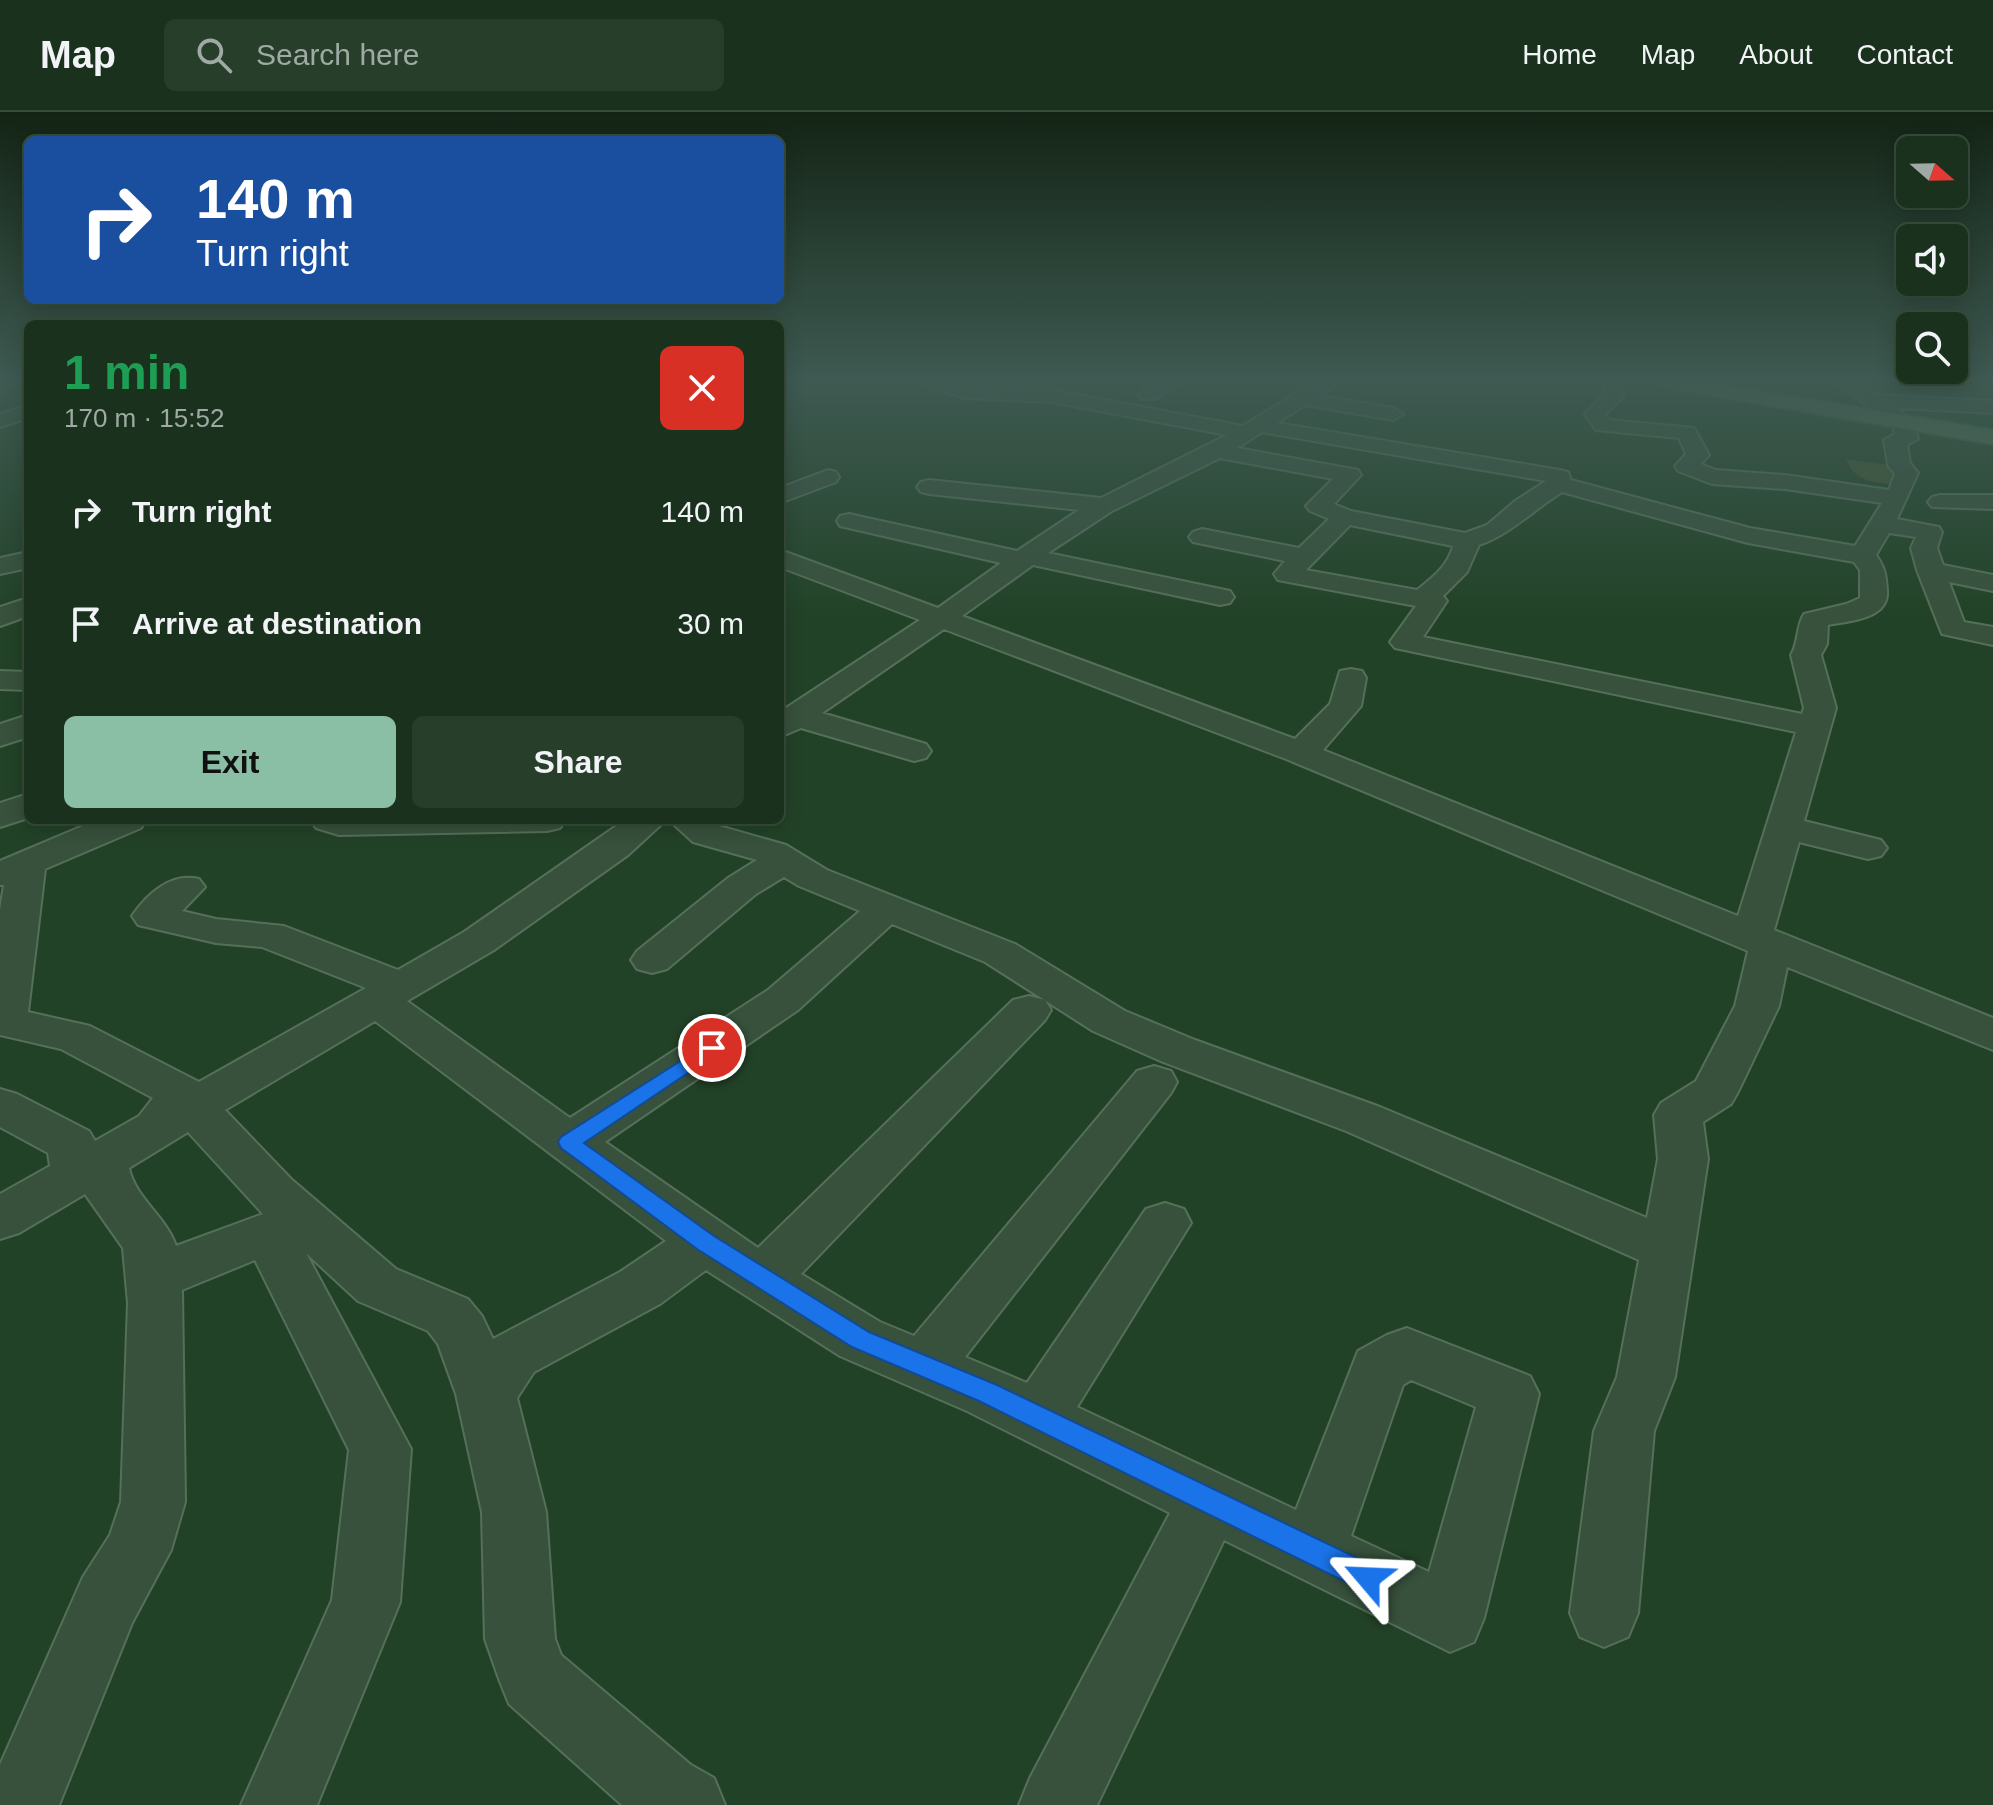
<!DOCTYPE html>
<html lang="en">
<head>
<meta charset="utf-8">
<style>
	body { margin:0; font-family:Arial,sans-serif; background:#273e2a; color:#f1f3f6; height:100vh; display:flex; flex-direction:column; font-size:30px; white-space:nowrap }
	* { box-sizing:border-box; margin:0 }
	p { font-size:26px; color:#9faaa4 }
	.icon { flex:none; width:44px; height:44px; fill:none; stroke:currentColor; stroke-width:2; stroke-linecap:round; stroke-linejoin:round }
	.map { position:relative; flex:1; overflow:hidden }
	.panel { position:absolute; left:24px; top:208px; width:760px; height:504px; display:flex; flex-direction:column; background:#1a321d; border-radius:12px; box-shadow:0 4px 20px #0003,0 0 0 2px #384d3b }
	.panel>* { flex:none }
	.top-card { position:absolute; left:24px; top:24px; width:760px; height:168px; border-radius:12px; box-shadow:0 4px 20px #0003,0 0 0 2px #384d3b; background:#1a4fa0; color:#fff; overflow:hidden }
	.needle { width:52px; rotate:110deg }
	.fabs { position:absolute; left:1896px; top:24px; display:grid; gap:16px }
	.fabs a { display:grid; place-items:center; width:72px; height:72px; border-radius:12px; background:#1a321d; box-shadow:0 4px 20px #0003,0 0 0 2px #384d3b; font-size:40px }
	.pin { position:absolute; display:grid; place-items:center; width:68px; height:68px; color:#fff; margin:-34px; border:4px solid #fff; border-radius:50%; box-shadow:0 2px 8px #0007 }
	.me { position:absolute; width:88px; margin:-44px; rotate:296deg; stroke-linejoin:round; filter:drop-shadow(0 0 6px #0008) }
	.turn { display:flex; align-items:center; gap:28px; height:168px; padding:0 40px; font-size:36px }
	.turn .icon { width:104px; height:104px; stroke-width:2.5 }
	.turn b { display:block; font-size:56px; line-height:68px }
	.round { display:grid; place-items:center; flex:none; width:84px; height:84px; border-radius:12px; background:#273e2a }
	.summary { display:flex; align-items:center; justify-content:space-between; height:136px; padding:0 40px }
	h1 { font-size:48px; font-weight:700; line-height:60px; color:#1e9e55 }
	.button { display:flex; gap:16px; margin-top:auto; padding:16px 40px }
	.button a { flex:1; height:92px; border-radius:12px; background:#8abfa5; color:#111; font-size:32px; font-weight:700; line-height:92px; text-align:center }
	.button a+a { background:#273e2a; color:#f1f3f6 }
	ul { padding:0; list-style:none }
	li { display:flex; align-items:center; gap:24px; height:112px; padding:0 40px }
	li div { flex:1 }
	li b { display:block; font-size:30px }
	li em { font-style:normal }
	header { display:flex; align-items:center; gap:48px; box-sizing:border-box; height:112px; padding:0 40px; background:#1a321d; border-bottom:2px solid #384d3b }
	header strong { font-size:38px }
	nav { display:flex; gap:44px; margin-inline-start:auto; font-size:28px }
	.search { width:560px; height:72px; background:#273e2a; display:flex; align-items:center; gap:20px; box-sizing:border-box; padding:0 28px; border-radius:12px; color:#9faaa4; font-size:30px }
	.map>svg:first-child { display:block }
	.green { fill:#425230 }
	.lines { fill:none; stroke-linecap:round; stroke-linejoin:round }
	.minor-casing { stroke:#556f59; stroke-width:4 }
	.major-casing { stroke:#405a45; stroke-width:4 }
	.minor { fill:#37513c; fill-rule:evenodd }
	.major { fill:#54715a; fill-rule:evenodd }
	.route { fill:#1a73e8; stroke:#114b97; stroke-width:2 }
</style>
</head>
<body>
<header>
<strong>Map</strong>
<div class="search"><svg class="icon" aria-label="search" viewBox="0 0 24 24"><circle cx="10" cy="10" r="6"/><path d="M15 15l6 6"/></svg>Search here</div>
<nav><a>Home</a><a>Map</a><a>About</a><a>Contact</a></nav>
</header>
<div class="map">
<svg width="1993" height="1693" viewBox="0 0 1993 1693">
	<rect width="100%" height="100%" fill="#224227"/>
	<path class="green" d="M1846,347L1896,354L1898,373C1875,370 1855,371 1846,347Z"/>
	<g class="lines">
		<defs>
			<path id="minor" d="M0,269H16L0,277Z
				M921,269L1052,278L1243,314L1316,269H1339L1320,284L1393,296L1403,302L1393,308L1305,293L1277,311L1560,358L1568,360L1571,368L1750,416L1855,434L1882,391L1785,377L1712,372L1678,359L1675,354L1686,342L1679,326L1596,318L1585,302L1604,282V269H1622L1624,283L1605,303L1609,308L1694,316L1709,343L1701,352L1716,358L1785,363L1889,378L1895,362L1888,353L1884,328L1895,322L1892,311L1833,269H1855L1877,283L1993,289V301L1896,296L1911,308L1918,327L1907,333L1910,351L1918,361L1897,407L1939,415L1942,420L1937,436L1943,453L1993,463V479L1949,470L1964,510L1993,515V533L1942,522L1917,458L1911,436L1916,425L1889,421L1876,443C1885,456 1886,463 1887,479C1889,507 1850,509 1828,513L1827,532L1821,543L1836,596L1804,709L1881,728L1887,736L1881,744L1868,747L1799,730L1774,818L1993,906V938L1787,855L1779,894L1738,980L1731,992L1703,1010L1708,1047L1675,1265L1654,1319L1638,1501L1628,1525L1604,1535L1580,1525L1570,1501L1594,1319L1617,1265L1639,1148L1346,1019L1163,950L1093,919L985,850L892,812L798,898L605,1030L758,1136L1013,888L1029,884L1045,888L1051,898L1045,908L801,1162L880,1210L914,1224L1137,959L1154,954L1171,959L1177,970L1171,981L965,1245L1027,1271L1146,1097L1165,1091L1184,1097L1191,1111L1077,1295L1296,1398L1358,1239L1387,1223L1407,1216L1530,1264L1539,1282L1484,1506L1474,1530L1450,1540L1224,1428L1097,1693H1019L1030,1666L1170,1401L967,1299L840,1244L706,1158L660,1192L534,1260L517,1286L546,1400L555,1527L561,1543L691,1653L714,1666L725,1693H622L509,1592L499,1567L485,1527L482,1400L456,1282L438,1232L428,1219L358,1189L306,1141L411,1337L400,1490L317,1693H241L332,1488L349,1338L255,1148L182,1178L185,1390L171,1438L132,1511L59,1693H0V1653L83,1465L110,1423L121,1390L128,1191L123,1136L85,1082L19,1121L0,1127V1082L50,1054L48,1041L0,1015V977L17,982L89,1019L95,1029L139,1004L153,986L61,937L0,923V798L4,773H0V749L97,708H146L141,716L45,757L28,900L90,914L199,970L366,876L262,835L216,831L138,813L132,804C147,782 171,760 199,767L205,775L182,799L216,807L284,814L398,858L464,820L625,708H666L628,743L494,838L407,889L570,1006L768,878L860,799L799,774L784,765L756,782L667,857L652,861L637,857L631,848L637,839L728,766L757,748L693,730L669,708H711L719,714L786,733L827,758L1015,832L1125,899L1195,928L1380,995L1647,1106L1658,1047L1654,1003L1661,991L1696,969L1735,894L1748,839L1286,647L944,517L822,601L926,632L931,639L926,646L914,649L801,616L780,625V600L920,508L780,455V438L938,496L1001,451L840,414L837,409L840,404L849,402L1017,439L1079,398L929,382L921,380L917,375L921,370L929,368L1101,386L1227,323L1052,290L965,286L923,273ZM1262,320L1546,369L1515,389L1487,413L1465,421L1351,399L1334,392L1361,363L1358,358L1237,336ZM1220,346L1333,367L1306,394L1310,399L1329,407L1299,436L1202,417L1193,420L1189,425L1193,430L1285,449L1274,462L1278,468L1416,494L1390,530L1395,536L1796,620L1738,804L1323,638L1361,594L1366,566L1362,559L1351,557L1340,559L1330,592L1295,627L962,504L1033,453L1220,493L1230,491L1234,485L1230,479L1048,441L1112,399ZM1562,380L1748,431L1854,450L1860,458V486L1846,492L1804,502C1796,514 1799,530 1791,543L1804,596L1802,602L1423,525L1447,489L1443,484L1467,460L1479,433C1512,421 1532,399 1562,380ZM1350,413L1453,434C1448,454 1433,465 1417,478L1306,458ZM375,909L666,1129L620,1160L493,1227L482,1204L468,1187L396,1157L291,1067L225,998ZM188,1020L263,1102L176,1134C166,1104 135,1086 129,1056ZM1411,1268L1476,1295L1429,1460L1351,1424L1403,1273Z
				M1159,269H1183L1155,287H1141L1138,283Z
				M28,293V306L0,315V302Z
				M828,358L836,360L839,365L836,370L780,391V376Z
				M1940,383H1993V397L1932,395L1928,390L1932,385Z
				M28,440V456L0,462V446Z
				M28,486V504L0,514V495Z
				M0,559L28,560V578L0,577Z
				M28,603V625L0,634V612Z
				M28,682V706L0,715V691Z
				M311,708H565L560,716L547,719L339,723L316,716Z"/>
			<path id="major" d="M1653,269H1700L1993,318V332L1663,275Z"/>
		</defs>
		<use href="#minor" class="minor-casing"/>
		<use href="#major" class="major-casing"/>
		<use href="#minor" class="minor"/>
		<use href="#major" class="major"/>
	</g>
	<linearGradient id="sky" x2="0" y2="1"><stop stop-color="#132415"/><stop offset="0.53" stop-color="#3e5a52"/><stop offset="1" stop-color="#3e5a52" stop-opacity="0"/></linearGradient>
	<rect width="1993" height="506" fill="url(#sky)"/>
	<path class="route" d="M712,929L722,936L719,940L584,1031L714,1124L869,1220L997,1273L1378,1456L1382,1466L1378,1476L1368,1480L1358,1476L979,1289L852,1235L697,1137L561,1036L558,1030L561,1025Z"/>
</svg>
<div class="fabs">
<a><svg class="needle" viewBox="-14 -14 28 28"><path d="M0-13l5 13h-10z" fill="#e53935"/><path d="M0 13l5-13h-10z" fill="#9faaa4"/></svg></a>
<a><svg class="icon" aria-label="sound" viewBox="0 0 24 24"><path d="M4 9h4l5-4v14l-5-4H4zM17 9q2 3 0 6"/></svg></a>
<a><svg class="icon" aria-label="search" viewBox="0 0 24 24"><circle cx="10" cy="10" r="6"/><path d="M15 15l6 6"/></svg></a>
</div>
<div class="pin" style="left:712px;top:936px;background:#d93025"><svg class="icon" aria-label="arrive" viewBox="0 0 24 24"><path d="M6 21V4h12l-3 4 3 4H6"/></svg></div>
<svg class="me" style="left:1368px;top:1466px" viewBox="-20 -20 40 40"><path d="M0-17L14 15 0 8-14 15z" fill="#1a73e8" stroke="#fff" stroke-width="4"/></svg>
<div class="top-card">
<div class="turn"><svg class="icon" aria-label="right" viewBox="0 0 24 24"><path d="M7 20v-9h11M14 6l5 5-5 5"/></svg><div><b>140 m</b>Turn right</div></div>
</div>
<section class="panel">
<div class="summary"><div><h1>1 min</h1><p>170 m · 15:52</p></div><a class="round" style="background:#d93025;color:#fff"><svg class="icon" aria-label="close" viewBox="0 0 24 24"><path d="M6 6l12 12M18 6L6 18"/></svg></a></div>
<ul>
<li><svg class="icon" aria-label="right" viewBox="0 0 24 24"><path d="M7 20v-9h11M14 6l5 5-5 5"/></svg><div><b>Turn right</b></div><em>140 m</em></li>
<li><svg class="icon" aria-label="arrive" viewBox="0 0 24 24"><path d="M6 21V4h12l-3 4 3 4H6"/></svg><div><b>Arrive at destination</b></div><em>30 m</em></li>
</ul>
<div class="button"><a>Exit</a><a>Share</a></div>
</section>
</div>
</body>
</html>
